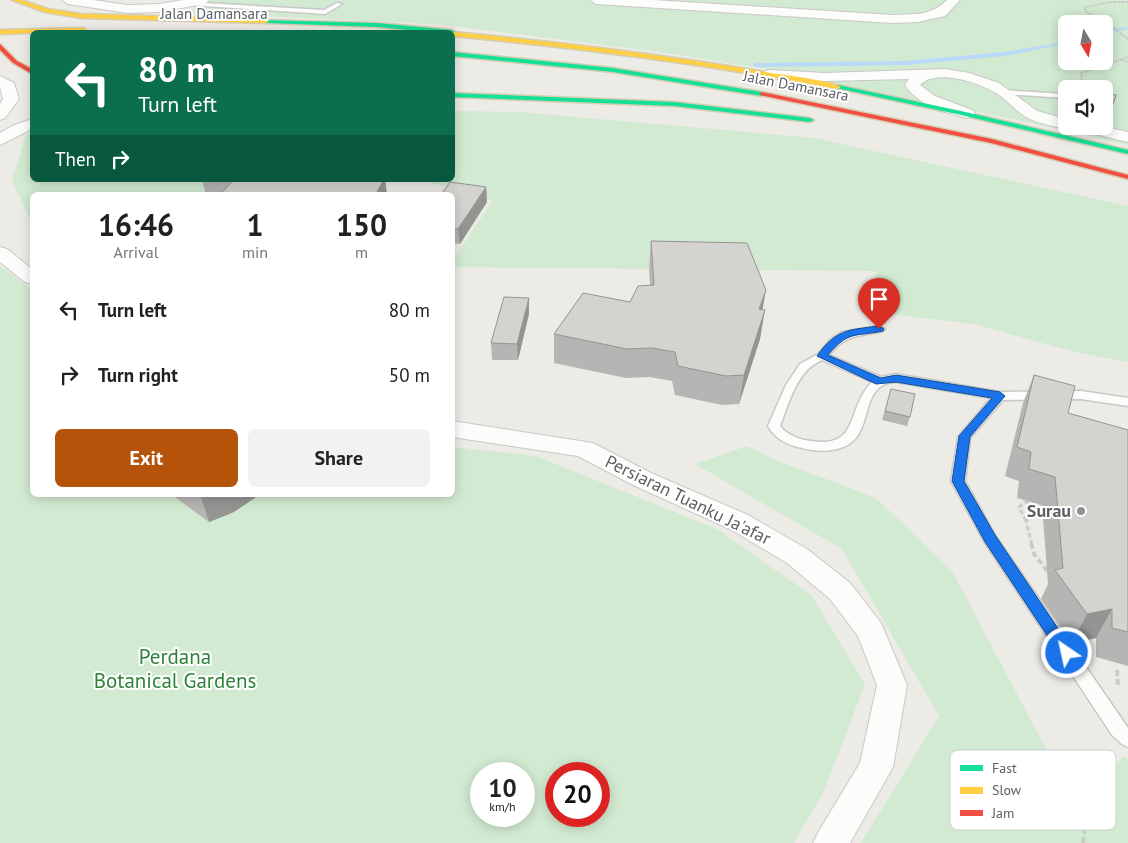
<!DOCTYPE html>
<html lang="en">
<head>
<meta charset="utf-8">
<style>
	body { margin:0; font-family:"PT Sans",sans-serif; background:#f2f2f2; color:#202124; height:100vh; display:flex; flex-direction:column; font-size:19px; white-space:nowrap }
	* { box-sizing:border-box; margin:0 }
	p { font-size:16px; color:#757577 }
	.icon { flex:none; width:28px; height:28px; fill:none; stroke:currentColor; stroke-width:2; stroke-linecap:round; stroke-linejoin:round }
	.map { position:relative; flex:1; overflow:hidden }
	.drawer { position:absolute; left:30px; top:192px; width:425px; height:305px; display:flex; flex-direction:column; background:#fff; border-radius:8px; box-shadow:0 2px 12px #0003 }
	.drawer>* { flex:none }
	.banner { position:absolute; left:30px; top:30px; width:425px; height:152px; border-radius:8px; box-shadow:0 2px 12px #0003; background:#0b6e4f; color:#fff; overflow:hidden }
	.needle { width:32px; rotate:170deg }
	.tools { position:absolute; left:1058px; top:15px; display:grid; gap:10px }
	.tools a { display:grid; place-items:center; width:55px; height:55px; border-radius:8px; background:#fff; box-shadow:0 2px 12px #0003; font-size:25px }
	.speed { position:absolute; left:470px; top:762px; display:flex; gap:10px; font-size:25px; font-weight:700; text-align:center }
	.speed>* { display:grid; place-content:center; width:65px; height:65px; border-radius:50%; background:#fff; box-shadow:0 2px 12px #0003; line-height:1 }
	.speed small { font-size:12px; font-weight:400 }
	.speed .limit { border:8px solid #d22; background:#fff; color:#111 }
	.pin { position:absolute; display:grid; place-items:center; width:42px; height:42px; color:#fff; margin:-51px -21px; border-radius:50% 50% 50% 0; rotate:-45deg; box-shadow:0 0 5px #0007 }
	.pin .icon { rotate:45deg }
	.me { position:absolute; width:55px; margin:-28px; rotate:326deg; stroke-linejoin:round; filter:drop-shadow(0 0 4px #0008) }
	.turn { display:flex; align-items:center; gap:18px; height:105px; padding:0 25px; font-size:22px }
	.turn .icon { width:65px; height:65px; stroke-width:2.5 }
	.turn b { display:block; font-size:35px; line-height:42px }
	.then { display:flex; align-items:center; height:48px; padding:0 25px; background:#0003; gap:10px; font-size:19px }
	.eta { display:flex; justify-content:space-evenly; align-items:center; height:85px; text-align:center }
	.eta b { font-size:30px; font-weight:600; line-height:35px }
	.button { display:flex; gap:10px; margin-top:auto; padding:10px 25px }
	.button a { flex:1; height:58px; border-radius:8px; background:#b45309; color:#fff; font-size:20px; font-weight:600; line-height:58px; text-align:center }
	.button a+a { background:#f2f2f2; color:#202124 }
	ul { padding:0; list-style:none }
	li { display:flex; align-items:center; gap:15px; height:65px; padding:0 25px }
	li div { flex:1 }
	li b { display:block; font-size:19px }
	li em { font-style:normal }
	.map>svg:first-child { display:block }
	.green { fill:#d2ead1; fill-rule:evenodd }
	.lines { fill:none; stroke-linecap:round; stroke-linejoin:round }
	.stream { fill:#b9d9f8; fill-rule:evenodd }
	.lane-casing { stroke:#c8c8c7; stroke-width:3 }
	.street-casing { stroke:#c8c8c7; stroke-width:2 }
	.fast-casing { stroke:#d6ceb2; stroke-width:3 }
	.slow-casing { stroke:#d6ceb2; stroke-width:3 }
	.jam-casing { stroke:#d6ceb2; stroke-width:3 }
	.path-far2 { stroke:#c8cdca; stroke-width:2; stroke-dasharray:3 1; stroke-linecap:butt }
	.path-far1 { stroke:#c8cdca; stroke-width:3; stroke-dasharray:5 2.5; stroke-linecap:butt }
	.path { stroke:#c8cdca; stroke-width:4; stroke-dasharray:6 3; stroke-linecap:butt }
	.lane { fill:#fcfcfb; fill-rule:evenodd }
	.street { fill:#fcfcfb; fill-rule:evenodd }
	.fast { fill:#16e098; fill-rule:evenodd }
	.slow { fill:#ffcf43; fill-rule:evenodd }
	.jam { fill:#f24e42; fill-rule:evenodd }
	.wall { fill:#b6b5b3 }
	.shaded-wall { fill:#949492 }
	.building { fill:#d4d3d0; stroke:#949492 }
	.route { fill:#1a73e8; stroke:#114b97 }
	.poi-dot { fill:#8e9092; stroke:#fff; stroke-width:2 }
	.labels { text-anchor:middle; stroke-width:4; stroke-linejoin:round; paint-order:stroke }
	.far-street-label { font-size:15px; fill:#5b5f65; stroke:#fff }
	.street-label { font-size:18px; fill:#5b5f65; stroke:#fff }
	.poi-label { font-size:18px; font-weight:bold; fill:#5b5f65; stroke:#fff; text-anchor:end }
	.near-park-label { font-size:21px; fill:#2d8237; stroke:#fff }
	.key { fill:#fff; stroke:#cecfd1; stroke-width:1 }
	.key-label { font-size:14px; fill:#5b5f65 }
</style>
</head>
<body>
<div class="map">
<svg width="1128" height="843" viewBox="0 0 1128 843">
	<rect width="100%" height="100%" fill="#ecebe6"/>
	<path class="green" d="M198,0H1128V145L1031,123L765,69L667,53L436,24L191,13ZM1066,24H1104V61H1066ZM1066,89H1104V126H1066Z
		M453,111L519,112L814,138L1128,206V362L1071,351L974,324L888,314L875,271L453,267V260L493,200L420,180H452Z
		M32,131V180H218L215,195H32V224L12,180L26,135Z
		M0,266L32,289V495H452L453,447L536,456L717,529L811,595L865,684L824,791L794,843H0ZM481,774H524V816H481ZM556,774H599V816H556Z
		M747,446L773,459L876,498L952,571L1073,800L1087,806L1101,808L1108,776L1123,756L1128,759V843H861L939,716L842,549L695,464Z"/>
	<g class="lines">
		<path class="stream" d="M1128,27V29L1104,33V31Z
			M1066,42V44L1004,56L905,65L756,67L753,65L756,63L905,61L1004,52Z"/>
		<defs>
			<path id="lane" d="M187,2L324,10L337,3L342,4L325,14L189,5L187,4Z
				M1001,90L1066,94V98L1004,94H1001Z
				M879,326L885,329L883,331C859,337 847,333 829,355L881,377L896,374L1000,392L1081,391L1128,398V406L1081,399L1003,400L970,438L965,481L995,535L1128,728V747L1122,744L1112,735L985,543L951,481L958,437L991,398L896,382C893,382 888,382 885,384C858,397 875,440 837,449C825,452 814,451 802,448C788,445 775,439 768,426L786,385L800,364L818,354L831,339L842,332ZM822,360L872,382C846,407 861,449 811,441C800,440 787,435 780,426C789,403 797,370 822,360Z"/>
			<path id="street" d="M62,0H93L128,5L159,4L183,0H210L204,4L159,12L128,13L68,4Z
				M590,0H654L893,15C915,14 931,16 947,0H960L945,16L918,22L893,23L596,4Z
				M946,69L969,73L999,83L1037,111L1066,119V126H1100L1128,132V142L1070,128L1066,129C1054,126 1036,123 1026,117C1016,111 1008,101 999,95C981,83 937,68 920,85L935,96L972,110L975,113L972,116L967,118C944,112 918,105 905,85L909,79L825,81L770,78L765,77L763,74L765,71L770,70L825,73Z
				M0,76L14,83L19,99L5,118L0,120V104L3,99L0,87Z
				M32,119V129L0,145V133L12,126Z
				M0,247L7,249L32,269V284L25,282L0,262Z
				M452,421L593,443L651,473L748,515L807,549L850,583L881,623L907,685L893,767L850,843H813L819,831L860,763L877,685L858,636L830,599L787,563L730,529L633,485L578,456L452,437Z"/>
			<path id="fast" d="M264,20L377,23L452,30L455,32L452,34L377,27L266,23L263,21Z
				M452,52L613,68L762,92L766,94L762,96L613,72L452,56Z
				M838,85L961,111L1128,150V154L961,115L836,88V86Z
				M452,93L674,102L810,118L814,120L810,122L674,106L452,97Z"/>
			<path id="slow" d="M12,0H21L48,9L81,14L266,19L269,21L266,23L81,18L45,12Z
				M83,28L85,29V31L0,34V30Z
				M450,32H452C559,42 666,55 771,73C786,75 832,81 841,87L838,89C710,65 582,48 452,36V32Z"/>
			<path id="jam" d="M0,44L17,61L32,69V74L13,63L0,50Z
				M762,92L992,139L1128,175V179L991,143L760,95V93Z"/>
		</defs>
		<use href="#lane" class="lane-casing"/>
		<use href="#street" class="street-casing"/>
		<use href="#fast" class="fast-casing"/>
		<use href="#slow" class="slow-casing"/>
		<use href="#jam" class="jam-casing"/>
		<path class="path-far2" d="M1128,2H1112L1085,7V11L1108,23L1128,39
			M1121,60L1128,62
			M1083,89L1081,73L1128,57"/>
		<path class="path-far1" d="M1026,521L1019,507L1025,502H1038L1045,509
			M1032,545L1026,521L1044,510"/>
		<path class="path" d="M1031,543L1034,554L1049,573
			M1117,670L1118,687
			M1083,843L1091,782L1107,751"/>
		<use href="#lane" class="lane"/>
		<use href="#street" class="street"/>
		<use href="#fast" class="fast"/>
		<use href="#slow" class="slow"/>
		<use href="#jam" class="jam"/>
	</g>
	<path class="wall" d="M1104,93L1116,95L1105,125H1104Z
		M202,180H385L387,195H206Z
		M486,187L487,202L460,244L452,243V195Z
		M651,241L763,310L760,339L739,404L722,405L675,395L672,381L650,377L626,378L554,363V334L630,302L650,285L649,269Z
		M529,298V314L518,360H492L491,343Z
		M1034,375L1068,413L1128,430V666L1096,657V638L1072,643L1041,599L1048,584L1042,505L1017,498L1019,481L1005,476L1023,403Z
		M891,389L910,417L907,426L882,420Z
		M172,495H255L256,497L234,512L209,522Z"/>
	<path class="shaded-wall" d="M384,180H385L387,195H375Z
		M486,187L487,202L460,244L458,229Z
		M766,290L761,318L759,309Z
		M529,298V314L518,360L517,344Z
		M765,310L760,339L739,404L744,375Z
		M206,495H255L256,497L234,512L209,522L201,497Z
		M1112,609L1096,638L1072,643L1087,614Z"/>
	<path class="building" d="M1104,93L1116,95L1110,113H1104Z
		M231,180H384L375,195H220L233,180Z
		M450,182L486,187L458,229L452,228V195H441Z
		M651,241L747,243L766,290L759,309L765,310L744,375L726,376L678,366L675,352L652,348L627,349L554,334L583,293L630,302L638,286L654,285Z
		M504,297L529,298L517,344L491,343Z
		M1034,375L1075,386L1068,413L1128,430V632L1112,628V609L1087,614L1055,570L1063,568L1055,477L1029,469L1031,452L1017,447Z
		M891,389L915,394L910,417L885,411Z
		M198,495H206L201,497Z"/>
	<path class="route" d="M879,326L884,329L883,331C855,337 849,330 828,355L881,378L896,375L1000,392L1005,396L970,437L964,481L995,535L1072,649L1074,653L1072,658L1067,659L1062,658L985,542L952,481L959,436L992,398L896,382L876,384L817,356C836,329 848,330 879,326Z"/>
	<circle class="poi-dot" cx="1081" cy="511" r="5"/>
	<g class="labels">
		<g class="far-street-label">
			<text x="214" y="19">Jalan Damansara</text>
			<text transform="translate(796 86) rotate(11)" y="5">Jalan Damansara</text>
		</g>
		<g class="street-label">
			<text transform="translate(688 500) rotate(26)" y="6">Persiaran Tuanku Ja'afar</text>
		</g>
		<g class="poi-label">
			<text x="1071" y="517">Surau</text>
		</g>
		<g class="near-park-label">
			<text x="175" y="664">Perdana<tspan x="175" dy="24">Botanical Gardens</tspan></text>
		</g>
	</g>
	<rect x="950" y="750" width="166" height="80" rx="8" class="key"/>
	<rect x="960" y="765" width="23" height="6" fill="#16e098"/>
	<rect x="960" y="787" width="23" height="7" fill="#ffcf43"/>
	<rect x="960" y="810" width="23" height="6" fill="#f24e42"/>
	<g class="key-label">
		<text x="992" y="773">Fast</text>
		<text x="992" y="795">Slow</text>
		<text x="992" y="818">Jam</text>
	</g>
</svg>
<div class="tools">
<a><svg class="needle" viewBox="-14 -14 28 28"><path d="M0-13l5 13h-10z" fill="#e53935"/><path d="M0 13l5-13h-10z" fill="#757577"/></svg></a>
<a><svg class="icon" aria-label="sound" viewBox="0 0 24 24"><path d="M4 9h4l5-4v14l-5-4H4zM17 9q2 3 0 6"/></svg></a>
</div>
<div class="speed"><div>10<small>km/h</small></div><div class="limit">20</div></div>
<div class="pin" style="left:879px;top:329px;background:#d93025"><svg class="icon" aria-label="arrive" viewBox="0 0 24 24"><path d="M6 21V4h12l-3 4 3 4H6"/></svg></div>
<svg class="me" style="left:1067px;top:653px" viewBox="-20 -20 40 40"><circle r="17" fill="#1a73e8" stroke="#fff" stroke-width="3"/><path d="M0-11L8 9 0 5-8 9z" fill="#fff"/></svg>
<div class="banner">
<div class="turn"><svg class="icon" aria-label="left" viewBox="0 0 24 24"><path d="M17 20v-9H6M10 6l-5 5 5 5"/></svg><div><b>80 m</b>Turn left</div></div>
<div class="then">Then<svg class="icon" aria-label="right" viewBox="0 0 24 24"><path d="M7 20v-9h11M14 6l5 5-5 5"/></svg></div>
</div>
<section class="drawer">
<div class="eta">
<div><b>16:46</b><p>Arrival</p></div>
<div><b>1</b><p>min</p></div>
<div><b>150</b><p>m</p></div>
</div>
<ul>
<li><svg class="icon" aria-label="left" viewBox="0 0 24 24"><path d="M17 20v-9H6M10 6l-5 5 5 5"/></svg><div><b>Turn left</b></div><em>80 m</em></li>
<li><svg class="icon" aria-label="right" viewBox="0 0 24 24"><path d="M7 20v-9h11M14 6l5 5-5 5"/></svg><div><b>Turn right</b></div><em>50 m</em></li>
</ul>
<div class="button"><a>Exit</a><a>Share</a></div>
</section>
</div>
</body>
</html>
